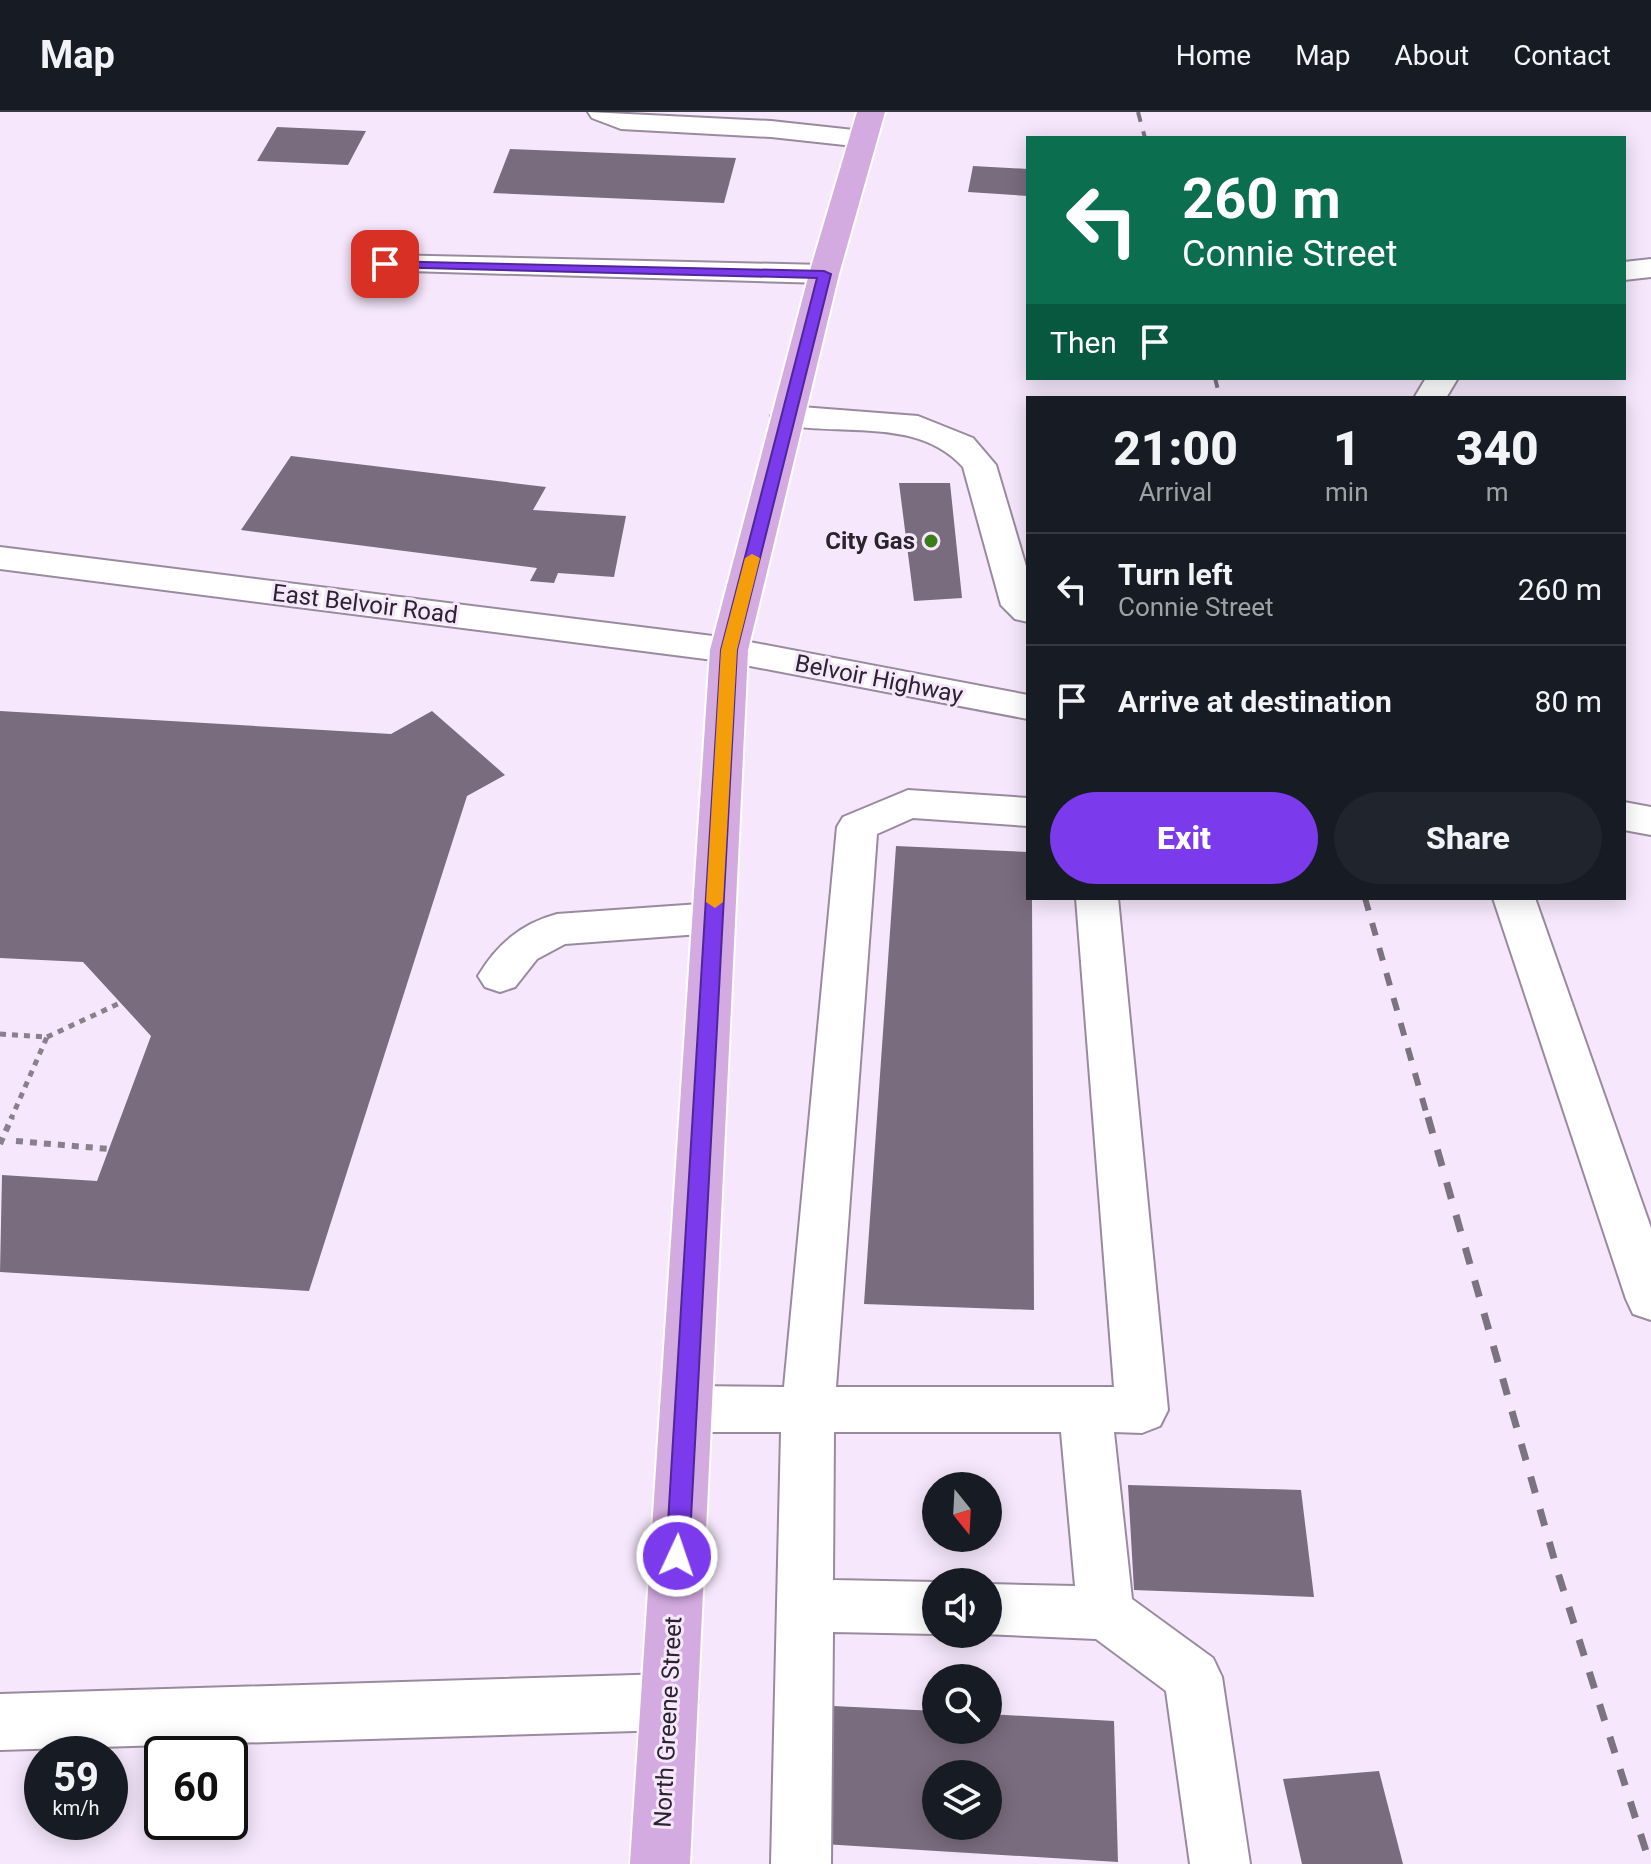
<!DOCTYPE html>
<html lang="en">
<head>
<meta charset="utf-8">
<style>
	body { margin:0; font-family:Roboto,sans-serif; background:#20242c; color:#f1f3f6; height:100vh; display:flex; flex-direction:column; font-size:30px; white-space:nowrap }
	* { box-sizing:border-box; margin:0 }
	p { font-size:26px; color:#9ea1a6 }
	.icon { flex:none; width:44px; height:44px; fill:none; stroke:currentColor; stroke-width:2; stroke-linecap:round; stroke-linejoin:round }
	.map { position:relative; flex:1; overflow:hidden }
	.panel { position:absolute; left:1026px; top:284px; width:600px; height:504px; display:flex; flex-direction:column; background:#171b24; border-radius:0px; box-shadow:0 4px 20px #0003 }
	.panel>* { flex:none }
	.banner { position:absolute; left:1026px; top:24px; width:600px; height:244px; border-radius:0px; box-shadow:0 4px 20px #0003; background:#0b6e4f; color:#fff; overflow:hidden }
	.needle { width:52px; rotate:162deg }
	.tools { position:absolute; left:922px; top:1360px; display:grid; gap:16px }
	.tools a { display:grid; place-items:center; width:80px; height:80px; border-radius:50%; background:#171b24; box-shadow:0 4px 20px #0003; font-size:40px }
	.speed { position:absolute; left:24px; top:1624px; display:flex; gap:16px; font-size:40px; font-weight:700; text-align:center }
	.speed>* { display:grid; place-content:center; width:104px; height:104px; border-radius:50%; background:#171b24; box-shadow:0 4px 20px #0003; line-height:1 }
	.speed small { font-size:20px; font-weight:400 }
	.speed .limit { border:4px solid #111; border-radius:12px; background:#fff; color:#111 }
	.pin { position:absolute; display:grid; place-items:center; width:68px; height:68px; color:#fff; margin:-34px; border-radius:16px; box-shadow:0 4px 12px #0006 }
	.me { position:absolute; width:88px; margin:-44px; rotate:3deg; stroke-linejoin:round; filter:drop-shadow(0 0 6px #0008) }
	.turn { display:flex; align-items:center; gap:28px; height:168px; padding:0 24px; font-size:36px }
	.turn .icon { width:104px; height:104px; stroke-width:2.5 }
	.turn b { display:block; font-size:56px; line-height:68px }
	.then { display:flex; align-items:center; height:76px; padding:0 24px; background:#0003; gap:16px; font-size:30px }
	.eta { display:flex; justify-content:space-evenly; align-items:center; height:136px; text-align:center }
	.eta b { font-size:48px; font-weight:800; line-height:56px }
	.primary-button { display:flex; gap:16px; margin-top:auto; padding:16px 24px }
	.primary-button a { flex:1; height:92px; border-radius:48px; background:#7c3aed; color:#fff; font-size:32px; font-weight:800; line-height:92px; text-align:center }
	.primary-button a+a { background:#20242c; color:#f1f3f6 }
	ul { padding:0; list-style:none }
	li { display:flex; align-items:center; gap:24px; height:112px; padding:0 24px; border-top:2px solid #363941 }
	li div { flex:1 }
	li b { display:block; font-size:30px }
	li em { font-style:normal }
	header { display:flex; align-items:center; gap:48px; box-sizing:border-box; height:112px; padding:0 40px; background:#171b24; border-bottom:2px solid #363941 }
	header strong { font-size:38px }
	nav { display:flex; gap:44px; margin-inline-start:auto; font-size:28px }
	.map>svg:first-child { display:block }
	.building { fill:#796c7e; fill-rule:evenodd }
	.lines { fill:none; stroke-linecap:round; stroke-linejoin:round }
	.minor-casing { stroke:#998b9e; stroke-width:4 }
	.major-casing { stroke:#fff; stroke-width:4 }
	.path-far1 { stroke:#897f8d; stroke-width:5; stroke-dasharray:6 6; stroke-linecap:butt }
	.path { stroke:#897f8d; stroke-width:6; stroke-dasharray:7 7; stroke-linecap:butt }
	.minor { fill:#fff; fill-rule:evenodd }
	.major { fill:#d3abe0; fill-rule:evenodd }
	.rail-far2 { stroke:#7c7380; stroke-width:4; stroke-dasharray:10 10; stroke-linecap:butt }
	.rail-far1 { stroke:#7c7380; stroke-width:6; stroke-dasharray:13 13; stroke-linecap:butt }
	.rail { stroke:#7c7380; stroke-width:7; stroke-dasharray:17 17; stroke-linecap:butt }
	.route { fill:#7c3aed; stroke:#51269a; stroke-width:2 }
	.slow { fill:#f59e0b }
	.poi-dot { fill:#3b7b1a; stroke:#f6e7fc; stroke-width:3 }
	.labels { text-anchor:middle; stroke-width:6; stroke-linejoin:round; paint-order:stroke }
	.poi-label { font-size:24px; font-weight:bold; fill:#2a242c; stroke:#f6e7fc; text-anchor:end }
	.street-label { font-size:24px; fill:#2a242c; stroke:#f6e7fc }
</style>
</head>
<body>
<header>
<strong>Map</strong>
<nav><a>Home</a><a>Map</a><a>About</a><a>Contact</a></nav>
</header>
<div class="map">
<svg width="1651" height="1752" viewBox="0 0 1651 1752">
	<rect width="100%" height="100%" fill="#f6e7fc"/>
	<path class="building" d="M277,15L366,19L348,53L257,49Z
		M510,37L736,46L724,91L493,81Z
		M973,54L1028,57V84L968,80Z
		M291,344L546,375L533,398L626,404L614,465L558,461L554,471L530,469L537,456L241,418Z
		M899,371H950L962,486L914,489Z
		M0,599L391,622L432,599L505,663L467,684L309,1179L0,1160L2,1063L97,1069L151,924L83,850L0,846Z
		M896,734L1028,740V786H1032L1034,1198L864,1192Z
		M1128,1373L1301,1378L1314,1485L1134,1478Z
		M833,1594L936,1599V1618H988V1602L1114,1609L1118,1750L823,1732ZM936,1662H988V1714H936Z
		M1379,1659L1403,1752H1302L1283,1667Z"/>
	<g class="lines">
		<defs>
			<path id="minor" d="M588,0L771,9L863,19L873,21L877,27L873,33L863,35L771,25L621,17L592,6Z
				M385,143L824,153L835,156L839,162L835,168L824,171L374,158L370,152L374,146Z
				M1651,147V165L1624,168V150Z
				M1426,266H1458L1446,286H1414Z
				M788,294L918,304L973,326L996,353L1028,461V510L1015,507L1001,493L963,355C916,303 838,326 776,311L771,304L776,297Z
				M0,435L729,526L1028,583V607L729,550L0,457Z
				M908,678L1028,686V714L913,706L877,722L836,1275H1114L1076,786H1118L1168,1298L1160,1314L1142,1321L1114,1320L1132,1487L1213,1546L1222,1565L1250,1752H1190L1166,1579L1096,1527L983,1522H988V1472L1075,1474L1061,1320H834L833,1468L936,1470V1522L833,1520L831,1752H771L781,1320H686L668,1313L660,1297L668,1281L686,1274L784,1275L837,715L843,705Z
				M1624,690L1651,695V723L1624,718Z
				M1493,786H1535L1651,1116V1208L1633,1202L1626,1187Z
				M714,791L729,795L735,806L729,817L714,821L565,832L537,847L515,875L500,880L485,875L478,864C497,832 521,812 557,802Z
				M669,1562L689,1570L698,1590L689,1610L669,1618L0,1638V1582Z"/>
			<path id="major" d="M857,0H885L839,162L748,538L690,1752H630L710,538L809,162Z"/>
		</defs>
		<use href="#minor" class="minor-casing"/>
		<use href="#major" class="major-casing"/>
		<path class="path-far1" d="M0,922L47,925L11,1007
			M47,925L120,891"/>
		<path class="path" d="M16,1029L109,1037
			M0,1032L12,1005"/>
		<use href="#minor" class="minor"/>
		<use href="#major" class="major"/>
		<path class="rail-far2" d="M1138,0L1145,26
			M1215,266L1220,286"/>
		<path class="rail-far1" d="M1365,786L1428,1007"/>
		<path class="rail" d="M1428,1005L1559,1464L1650,1752"/>
	</g>
	<path class="route" d="M380,149L824,159L831,162L737,538L689,1444L685,1451L677,1454L669,1451L666,1444L721,538L817,166L385,155L380,154Z"/>
	<path class="slow" d="M752,442L760,446L737,538L723,790L715,796L706,790L721,538L745,446Z"/>
	<circle class="poi-dot" cx="931" cy="429" r="8"/>
	<g class="labels">
		<g class="poi-label">
			<text x="915" y="437">City Gas</text>
		</g>
		<g class="street-label">
			<text transform="translate(365 492) rotate(7)" y="8">East Belvoir Road</text>
			<text transform="translate(879 567) rotate(11)" y="8">Belvoir Highway</text>
			<text transform="translate(668 1610) rotate(-87)" y="8">North Greene Street</text>
		</g>
	</g>
</svg>
<div class="tools">
<a><svg class="needle" viewBox="-14 -14 28 28"><path d="M0-13l5 13h-10z" fill="#e53935"/><path d="M0 13l5-13h-10z" fill="#9ea1a6"/></svg></a>
<a><svg class="icon" aria-label="sound" viewBox="0 0 24 24"><path d="M4 9h4l5-4v14l-5-4H4zM17 9q2 3 0 6"/></svg></a>
<a><svg class="icon" aria-label="search" viewBox="0 0 24 24"><circle cx="10" cy="10" r="6"/><path d="M15 15l6 6"/></svg></a>
<a><svg class="icon" aria-label="layers" viewBox="0 0 24 24"><path d="M12 4l9 5-9 5-9-5zM3 14l9 5 9-5"/></svg></a>
</div>
<div class="speed"><div>59<small>km/h</small></div><div class="limit">60</div></div>
<div class="pin" style="left:385px;top:152px;background:#d93025"><svg class="icon" aria-label="arrive" viewBox="0 0 24 24"><path d="M6 21V4h12l-3 4 3 4H6"/></svg></div>
<svg class="me" style="left:677px;top:1444px" viewBox="-20 -20 40 40"><circle r="17" fill="#7c3aed" stroke="#fff" stroke-width="3"/><path d="M0-11L8 9 0 5-8 9z" fill="#fff"/></svg>
<div class="banner">
<div class="turn"><svg class="icon" aria-label="left" viewBox="0 0 24 24"><path d="M17 20v-9H6M10 6l-5 5 5 5"/></svg><div><b>260 m</b>Connie Street</div></div>
<div class="then">Then<svg class="icon" aria-label="arrive" viewBox="0 0 24 24"><path d="M6 21V4h12l-3 4 3 4H6"/></svg></div>
</div>
<section class="panel">
<div class="eta">
<div><b>21:00</b><p>Arrival</p></div>
<div><b>1</b><p>min</p></div>
<div><b>340</b><p>m</p></div>
</div>
<ul>
<li><svg class="icon" aria-label="left" viewBox="0 0 24 24"><path d="M17 20v-9H6M10 6l-5 5 5 5"/></svg><div><b>Turn left</b><p>Connie Street</p></div><em>260 m</em></li>
<li><svg class="icon" aria-label="arrive" viewBox="0 0 24 24"><path d="M6 21V4h12l-3 4 3 4H6"/></svg><div><b>Arrive at destination</b></div><em>80 m</em></li>
</ul>
<div class="primary-button"><a>Exit</a><a>Share</a></div>
</section>
</div>
</body>
</html>
